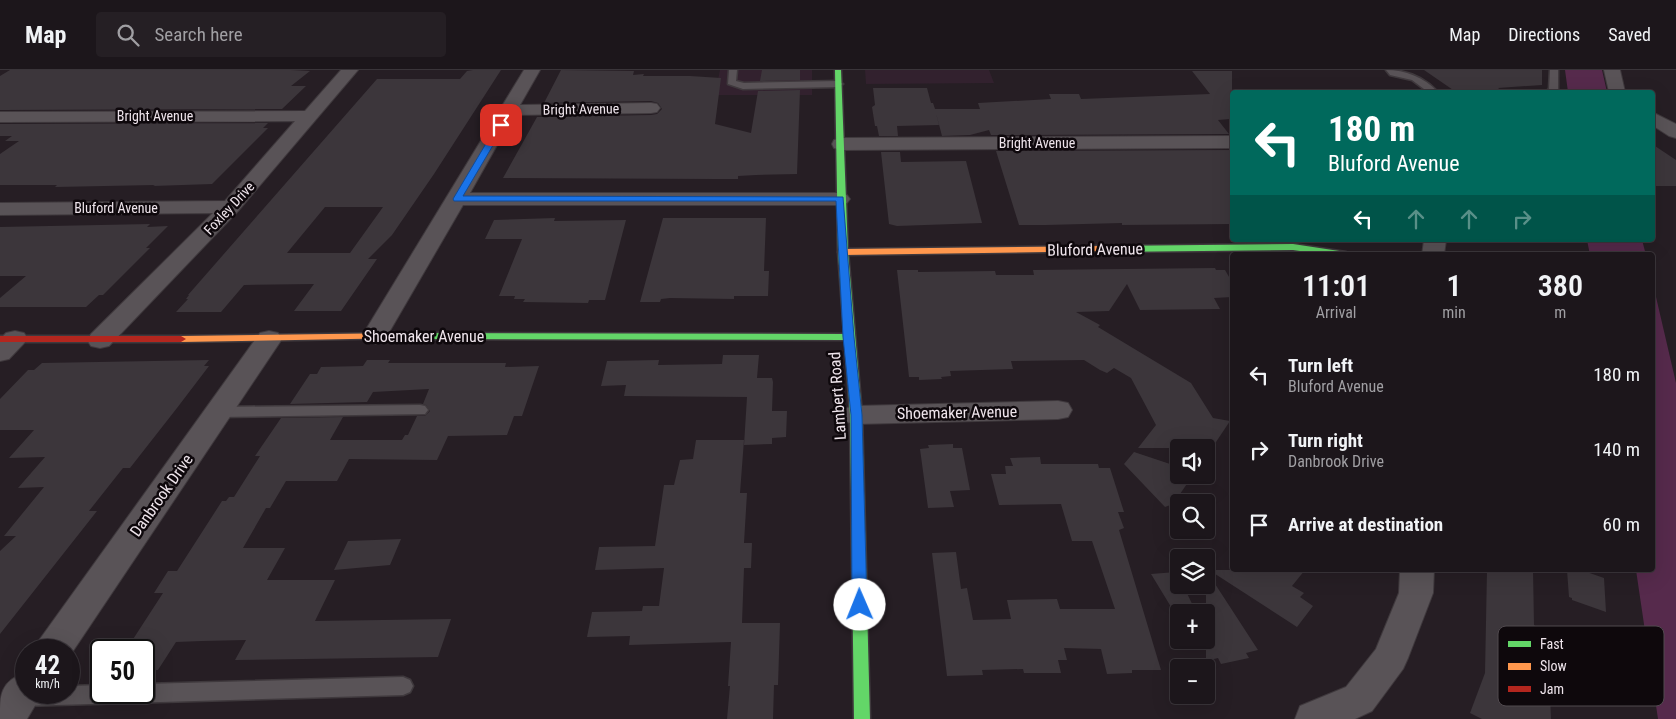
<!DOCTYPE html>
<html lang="en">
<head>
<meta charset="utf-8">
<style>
	body { margin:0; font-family:"Roboto Condensed",sans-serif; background:#251f24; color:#f1f3f6; height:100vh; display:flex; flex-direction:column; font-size:19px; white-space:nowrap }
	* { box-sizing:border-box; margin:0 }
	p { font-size:16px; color:#a09fa3 }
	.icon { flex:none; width:28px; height:28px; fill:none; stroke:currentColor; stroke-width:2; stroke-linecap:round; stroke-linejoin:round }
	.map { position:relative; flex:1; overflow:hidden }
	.side { position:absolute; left:1230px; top:182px; width:425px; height:320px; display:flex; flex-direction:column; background:#1c161b; border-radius:5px; box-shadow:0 5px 20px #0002,0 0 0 1px #3a353a }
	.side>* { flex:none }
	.guide { position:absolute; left:1230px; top:20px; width:425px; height:152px; border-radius:5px; box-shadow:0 5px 20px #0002,0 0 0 1px #3a353a; background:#00695c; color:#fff; overflow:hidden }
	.buttons { position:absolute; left:1170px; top:369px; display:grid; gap:10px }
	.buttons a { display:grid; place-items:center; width:45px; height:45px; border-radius:5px; background:#1c161b; box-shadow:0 5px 20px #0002,0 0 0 1px #3a353a; font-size:25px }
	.speed { position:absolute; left:15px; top:569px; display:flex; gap:10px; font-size:25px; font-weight:700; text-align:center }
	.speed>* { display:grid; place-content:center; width:65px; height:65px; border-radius:50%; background:#1c161b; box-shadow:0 5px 20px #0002,0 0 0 1px #3a353a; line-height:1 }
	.speed small { font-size:12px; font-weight:400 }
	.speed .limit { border:2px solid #111; border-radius:8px; background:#fff; color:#111 }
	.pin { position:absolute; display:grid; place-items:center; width:42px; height:42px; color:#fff; margin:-21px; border-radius:10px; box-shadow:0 2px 8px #0006 }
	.me { position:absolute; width:55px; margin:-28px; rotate:359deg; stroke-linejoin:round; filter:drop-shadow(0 0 4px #0008) }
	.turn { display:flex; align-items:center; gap:18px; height:105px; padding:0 15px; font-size:22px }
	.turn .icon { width:65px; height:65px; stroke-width:2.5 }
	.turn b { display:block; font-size:35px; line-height:42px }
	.lanes { display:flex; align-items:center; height:48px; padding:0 15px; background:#0003; justify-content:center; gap:25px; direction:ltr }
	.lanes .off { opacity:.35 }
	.eta { display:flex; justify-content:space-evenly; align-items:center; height:85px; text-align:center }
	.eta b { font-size:30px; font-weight:600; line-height:35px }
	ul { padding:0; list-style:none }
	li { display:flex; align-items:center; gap:15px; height:75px; padding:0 15px }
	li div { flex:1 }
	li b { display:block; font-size:19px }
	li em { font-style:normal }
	header { display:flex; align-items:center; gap:30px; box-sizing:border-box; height:70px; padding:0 25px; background:#1c161b; border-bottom:1px solid #3a353a }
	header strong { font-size:24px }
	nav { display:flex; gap:28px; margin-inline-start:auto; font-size:18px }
	.search { width:350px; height:45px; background:#251f24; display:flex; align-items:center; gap:12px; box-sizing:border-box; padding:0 18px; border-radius:5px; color:#a09fa3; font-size:19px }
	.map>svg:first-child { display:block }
	.built { fill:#32212e }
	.green { fill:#562a4c }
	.building { fill:#3c363b; fill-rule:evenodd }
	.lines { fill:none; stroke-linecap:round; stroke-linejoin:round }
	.lane-casing { stroke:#3f393d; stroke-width:3 }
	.street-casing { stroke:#3f393d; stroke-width:2 }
	.fast-casing { stroke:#3f393d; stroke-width:3 }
	.slow-casing { stroke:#3f393d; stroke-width:3 }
	.jam-casing { stroke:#3f393d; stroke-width:3 }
	.lane { fill:#595357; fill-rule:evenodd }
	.street { fill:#595357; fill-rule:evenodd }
	.fast { fill:#63d668; fill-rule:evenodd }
	.slow { fill:#ff974d; fill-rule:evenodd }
	.jam { fill:#b3261e; fill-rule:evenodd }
	.route { fill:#1a73e8; stroke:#114b97 }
	.labels { text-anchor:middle; stroke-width:5; stroke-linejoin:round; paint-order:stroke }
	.far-street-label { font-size:14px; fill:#eee4eb; stroke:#0e080c }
	.street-label { font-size:16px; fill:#eee4eb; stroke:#0e080c }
	.key { fill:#0e080c; stroke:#514a4f; stroke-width:1 }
	.key-label { font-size:14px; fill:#eee4eb }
</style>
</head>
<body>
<header>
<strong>Map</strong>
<div class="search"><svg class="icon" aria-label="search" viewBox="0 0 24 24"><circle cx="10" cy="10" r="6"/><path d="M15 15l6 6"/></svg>Search here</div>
<nav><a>Map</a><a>Directions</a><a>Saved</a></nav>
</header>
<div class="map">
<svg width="1676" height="649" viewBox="0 0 1676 649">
	<rect width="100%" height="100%" fill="#261e24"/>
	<path class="built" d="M720,0H812V25H715Z
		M865,0H989L994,13L866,14Z"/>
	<path class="green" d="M1565,0H1602L1607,22H1568Z
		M1587,170H1642L1646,185H1590Z
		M1653,214L1676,313V649H1658L1636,500H1652Z"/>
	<path class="building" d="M10,0H291L310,1L291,16H306L282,39L0,40V6Z
		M473,0H501L434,104L392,165L368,189H377L341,241H294L314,214L244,215L221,242H176L188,229H186L189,225H188L377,9H460L467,1ZM325,137H383L350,183H287Z
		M561,0L634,1L633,5L644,4L643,6H690L721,8L715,54L751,63L758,21L800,20L797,104L756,105L738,106V109H713L503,108L537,47L651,45L657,44L662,39L658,33L651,31L544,33Z
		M762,0H800V10L760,11Z
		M1424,0H1542V15L1498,18L1504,22H1456Z
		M1192,1H1232V52L1230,49L1218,50L1229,64L991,65L989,60L970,65L942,66L936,43L939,55L897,56L898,66H879L877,56H875L872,37L875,35L873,18H927L931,33H933L935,39H980L978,33L1051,29L1049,24H1079L1081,29L1210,24Z
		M268,53L263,58H268L212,114L153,116L155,115L55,117L57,115H0V84L19,71H5L12,66H0V54Z
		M1652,74L1676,90V116H1652Z
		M1232,80V154L1122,155V153L1046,155H1019L996,81Z
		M881,82H900L901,92L966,91L982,153L897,156L889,154Z
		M555,148L554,151L626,150L605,230H589L588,233L523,232L525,229H514L515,226H499L522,169H485L494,150Z
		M663,148H766L764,201H769L768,226H734V229L670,228L661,229L660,232H640Z
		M150,154L147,157L168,156L146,178H150L103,225H99L86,237H0V228L26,206H0V157Z
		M1215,198L1216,200H1225L1232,212V227L1214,228L1220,239L1140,240L1127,214L1109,241L1076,242L1100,255L1098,257L1191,313L1213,348L1230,351L1212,378H1138L1156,355L1131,308L1114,298L1107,303L1100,300L1084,290L1011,291L1013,299L950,301L951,306L941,307L942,309L919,310V307H909L897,200H918V202L995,201L996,205H1034L1033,200Z
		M723,285H759L757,308H772L773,312L772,341H787L786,367L772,368V374L744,375L747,327L624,326L626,315L601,316L607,291L659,290L658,295L722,294Z
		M209,290L204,296H209L177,338L130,398H123L89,441H97L0,564V481L16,466H4L44,417L18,418L45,387L9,388L34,360H0V329L28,300H34L42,293Z
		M367,290H390L388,293H506L505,297L539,296L522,346H514L507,365L448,366L437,390L349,389L337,411H286L270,438H266L243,478H285L267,510H335L315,551L451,549L438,587L235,590L246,570L202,571L176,572L158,600L144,601V580H126L163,523H154L168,501H177L222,431H226L229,427H234L260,386H255L281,348L343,347L330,370H402L405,365H408L417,346H425L430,341L426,335L423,334L429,319L373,322L367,332L290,334L310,304H317L321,297L363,296Z
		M696,370H744L740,423H747L744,473H752L751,498H744L742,553H780L778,615H774L773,649H727L730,616H728L731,572L629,575L630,566L587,567L592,542L642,541L643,536H659L664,498L595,500L599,477L655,476L664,415H674L680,390L693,389Z
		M953,374V378H962L970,420L950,421L954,437L928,438L920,379L929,378L928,375Z
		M1134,382L1179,397V405H1193L1180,424L1186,429L1165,437L1124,394Z
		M1040,387L1041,394H1098L1099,398H1110L1124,442H1118L1124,458L1119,460L1161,600H1132V603L1107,604L1101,579L1064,578L1067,590H1058L1061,603H1024L1023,599L982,600L983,605L947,606L932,483L956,482L961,519L967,518L973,550L1011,549L1007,530L1057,529L1060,539H1115L1092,471H1072L1061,434L999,435L991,404H1006L1005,396H1013L1010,388Z
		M401,469L390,495L334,500L348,471Z
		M1206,500L1258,580L1246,583L1249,588L1221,594L1218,588L1206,591Z
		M1209,500H1305L1292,516L1304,523L1300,527L1313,536L1297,557Z
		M1487,500H1533L1534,555L1542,561L1546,597L1549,599L1551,649H1482L1470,643L1485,603Z
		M1567,500H1581L1604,508L1606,542L1572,530V528L1569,527Z
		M1176,502L1179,507V515H1183L1196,542H1179V550L1151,504Z"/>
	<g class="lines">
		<defs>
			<path id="lane" d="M729,0H737L736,11L744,13L838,11L843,14L838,17L743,19L728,14Z
				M1386,0C1405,0 1424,7 1438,22H1428L1412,10L1390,5Z
				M1550,0H1558V22H1545L1549,19Z
				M420,335L425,336L428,340L425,344L218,347L213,346L210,342L213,338L218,337Z
				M403,607L410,610L413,616L410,622L403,625L22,636L15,634L12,627L15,620L26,618V622H69V616L101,615V622H144V614Z"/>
			<path id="street" d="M341,0H358L238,141L109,276L100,278L91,276L87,270L91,264L213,143L0,145V133L225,131L295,51L0,52V42L305,41Z
				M524,0H540L520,35L651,33L657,34L660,38L657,42L651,43L514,45L470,123H840L847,125L850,129L847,133L840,135H463L384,271L375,274L366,271L362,266Z
				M1604,0H1620L1625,22H1609Z
				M1652,42L1676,54V68L1669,66L1652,55Z
				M1232,66V78L841,80L834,78L832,74L834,70L841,68Z
				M1424,170H1446L1444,185H1422Z
				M15,261L24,263L28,269L9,289L0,291V269L6,263Z
				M269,261L278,263L282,269L69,587V580H35L40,569L260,263Z
				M1058,331L1068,333L1072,340L1068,347L1058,349L856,354L846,352L842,345L846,338L856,336Z
				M1400,500H1434L1433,523L1408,588L1403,599L1372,641L1355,649H1295L1300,636L1346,617L1376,579L1399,523Z
				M26,602V622H43L27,649H0C0,624 0,612 26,602Z"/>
			<path id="fast" d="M835,0H841L848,182L862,345L870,649H854L850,345L845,270L402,269L397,266L402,263L844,264L838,182Z
				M1293,174L1346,182L1351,185H1328L1293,180L1108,182L1103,179L1108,176Z"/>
			<path id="slow" d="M1108,176L1113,179L1111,181L843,185L838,182L843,179Z
				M402,263L406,264L407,266L406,268L181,272L176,269L181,266Z"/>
			<path id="jam" d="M0,266H181L186,269L181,272H0Z"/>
		</defs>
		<use href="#lane" class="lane-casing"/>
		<use href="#street" class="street-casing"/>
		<use href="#fast" class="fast-casing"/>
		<use href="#slow" class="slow-casing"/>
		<use href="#jam" class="jam-casing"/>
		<use href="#lane" class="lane"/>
		<use href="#street" class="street"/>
		<use href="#fast" class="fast"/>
		<use href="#slow" class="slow"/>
		<use href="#jam" class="jam"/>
	</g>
	<path class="route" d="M501,53L505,55L463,126L843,127L854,267L862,345L867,535L865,539L860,541L855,539L852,535L851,345L843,267L836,131H454L453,129L497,55Z"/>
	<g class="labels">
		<g class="far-street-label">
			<text transform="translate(581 39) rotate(-1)" y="5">Bright Avenue</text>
			<text x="155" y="51">Bright Avenue</text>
			<text x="1037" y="78">Bright Avenue</text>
			<text x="116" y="143">Bluford Avenue</text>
			<text transform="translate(229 138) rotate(-47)" y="5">Foxley Drive</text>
		</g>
		<g class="street-label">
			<text transform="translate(1095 179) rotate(-1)" y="6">Bluford Avenue</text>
			<text x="424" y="272">Shoemaker Avenue</text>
			<text transform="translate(837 326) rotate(-94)" y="6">Lambert Road</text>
			<text transform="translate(957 342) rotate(-1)" y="6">Shoemaker Avenue</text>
			<text transform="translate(161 425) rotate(-55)" y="6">Danbrook Drive</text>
		</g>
	</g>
	<rect x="1498" y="556" width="166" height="80" rx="8" class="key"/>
	<rect x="1508" y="571" width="23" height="6" fill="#63d668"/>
	<rect x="1508" y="593" width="23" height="7" fill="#ff974d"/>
	<rect x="1508" y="616" width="23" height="6" fill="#b3261e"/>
	<g class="key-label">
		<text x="1540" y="579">Fast</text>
		<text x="1540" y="601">Slow</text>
		<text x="1540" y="624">Jam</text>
	</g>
</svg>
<div class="buttons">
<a><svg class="icon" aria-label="sound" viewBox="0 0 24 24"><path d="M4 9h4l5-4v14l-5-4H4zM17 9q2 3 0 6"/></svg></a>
<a><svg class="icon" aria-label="search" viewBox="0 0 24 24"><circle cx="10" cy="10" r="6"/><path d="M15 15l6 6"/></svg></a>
<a><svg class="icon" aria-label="layers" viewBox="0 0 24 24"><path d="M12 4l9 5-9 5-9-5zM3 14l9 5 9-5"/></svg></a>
<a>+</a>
<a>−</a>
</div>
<div class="speed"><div>42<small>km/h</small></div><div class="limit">50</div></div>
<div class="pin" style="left:501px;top:55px;background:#d93025"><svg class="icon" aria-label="arrive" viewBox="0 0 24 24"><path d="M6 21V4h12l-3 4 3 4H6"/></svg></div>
<svg class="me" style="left:860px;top:535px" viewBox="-20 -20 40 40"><circle r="19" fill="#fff"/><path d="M0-13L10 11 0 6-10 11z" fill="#1a73e8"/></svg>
<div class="guide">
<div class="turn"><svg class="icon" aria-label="left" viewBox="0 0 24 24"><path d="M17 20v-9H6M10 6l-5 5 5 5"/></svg><div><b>180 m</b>Bluford Avenue</div></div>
<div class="lanes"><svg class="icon" aria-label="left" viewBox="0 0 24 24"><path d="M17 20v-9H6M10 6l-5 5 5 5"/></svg><svg class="icon off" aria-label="ahead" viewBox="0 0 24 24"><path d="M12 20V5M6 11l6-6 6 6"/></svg><svg class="icon off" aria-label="ahead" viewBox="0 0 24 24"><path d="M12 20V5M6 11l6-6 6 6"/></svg><svg class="icon off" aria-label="right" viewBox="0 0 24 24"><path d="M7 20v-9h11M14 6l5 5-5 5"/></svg></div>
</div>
<section class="side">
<div class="eta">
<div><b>11:01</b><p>Arrival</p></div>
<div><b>1</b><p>min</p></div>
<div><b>380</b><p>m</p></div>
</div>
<ul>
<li><svg class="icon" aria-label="left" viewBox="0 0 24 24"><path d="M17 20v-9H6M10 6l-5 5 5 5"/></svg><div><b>Turn left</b><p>Bluford Avenue</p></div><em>180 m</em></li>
<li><svg class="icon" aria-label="right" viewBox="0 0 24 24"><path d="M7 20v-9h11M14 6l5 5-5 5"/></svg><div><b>Turn right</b><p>Danbrook Drive</p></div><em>140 m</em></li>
<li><svg class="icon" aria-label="arrive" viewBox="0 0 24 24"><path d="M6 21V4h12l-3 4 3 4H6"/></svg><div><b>Arrive at destination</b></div><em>60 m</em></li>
</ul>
</section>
</div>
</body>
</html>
